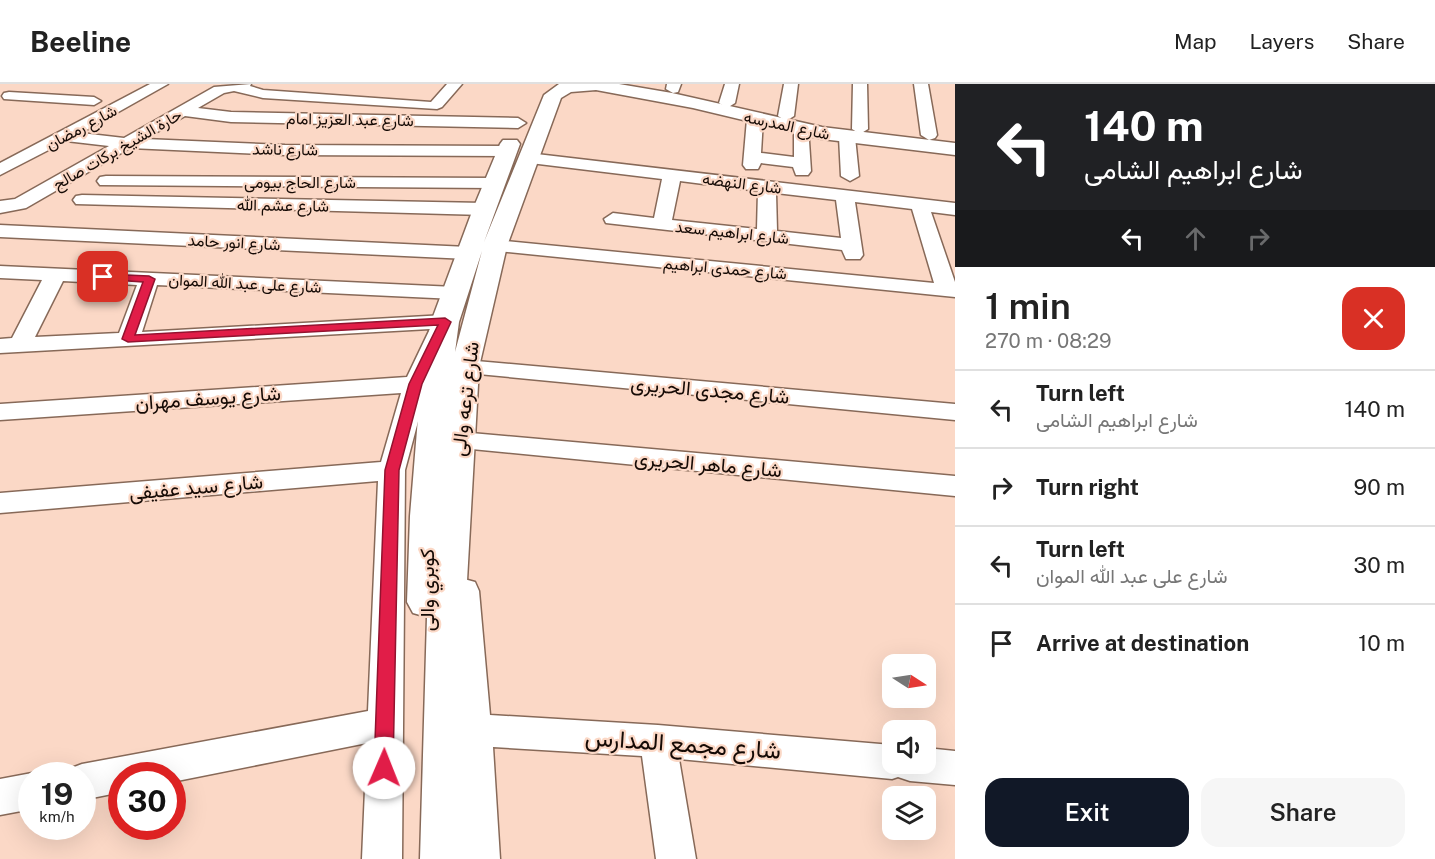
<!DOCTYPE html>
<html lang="en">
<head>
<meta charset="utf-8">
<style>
	body { margin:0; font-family:"Public Sans",Vazirmatn,sans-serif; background:#f6f6f6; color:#222; height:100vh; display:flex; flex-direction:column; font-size:22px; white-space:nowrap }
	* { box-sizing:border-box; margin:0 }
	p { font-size:20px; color:#767676 }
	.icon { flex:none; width:33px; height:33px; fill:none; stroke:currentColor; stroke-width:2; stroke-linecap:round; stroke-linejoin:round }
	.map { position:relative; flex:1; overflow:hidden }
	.drawer { display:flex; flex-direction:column; background:#fff; width:480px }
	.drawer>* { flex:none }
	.hud { background:#202124; color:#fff; overflow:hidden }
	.needle { width:39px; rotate:102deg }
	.controls { position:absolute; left:882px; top:570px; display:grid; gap:12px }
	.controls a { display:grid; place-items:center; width:54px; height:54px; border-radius:12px; background:#fff; box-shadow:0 6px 24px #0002; font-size:30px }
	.speed { position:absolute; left:18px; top:678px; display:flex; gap:12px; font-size:30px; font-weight:700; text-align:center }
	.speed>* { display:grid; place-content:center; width:78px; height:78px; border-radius:50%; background:#fff; box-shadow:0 6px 24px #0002; line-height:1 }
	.speed small { font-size:15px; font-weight:400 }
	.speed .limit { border:9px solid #d22; background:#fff; color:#111 }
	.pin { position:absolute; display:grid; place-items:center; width:51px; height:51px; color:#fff; margin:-26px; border-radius:12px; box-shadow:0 3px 9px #0006 }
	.me { position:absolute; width:66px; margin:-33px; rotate:1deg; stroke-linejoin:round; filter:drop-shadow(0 0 4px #0008) }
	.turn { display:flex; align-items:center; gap:21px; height:126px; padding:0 30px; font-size:27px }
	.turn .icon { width:78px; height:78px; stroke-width:2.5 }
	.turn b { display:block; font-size:42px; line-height:51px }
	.lanes { display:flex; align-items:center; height:57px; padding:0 30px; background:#0003; justify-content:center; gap:30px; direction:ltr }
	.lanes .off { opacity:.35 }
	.round { display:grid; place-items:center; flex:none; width:63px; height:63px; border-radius:18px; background:#f6f6f6 }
	.head { display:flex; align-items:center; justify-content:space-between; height:102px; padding:0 30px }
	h1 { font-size:36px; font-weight:600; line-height:45px }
	.primary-button { display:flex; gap:12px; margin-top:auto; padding:12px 30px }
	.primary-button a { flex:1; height:69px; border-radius:18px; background:#111827; color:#fff; font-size:24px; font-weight:600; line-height:69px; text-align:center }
	.primary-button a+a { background:#f6f6f6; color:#222 }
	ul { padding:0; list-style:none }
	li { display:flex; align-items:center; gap:18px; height:78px; padding:0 30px; border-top:2px solid #e0e0e0 }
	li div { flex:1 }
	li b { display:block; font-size:22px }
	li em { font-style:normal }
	header { display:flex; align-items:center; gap:36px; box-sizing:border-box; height:84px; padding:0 30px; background:#fff; border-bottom:2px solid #e0e0e0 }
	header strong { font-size:28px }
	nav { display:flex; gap:33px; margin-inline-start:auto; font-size:21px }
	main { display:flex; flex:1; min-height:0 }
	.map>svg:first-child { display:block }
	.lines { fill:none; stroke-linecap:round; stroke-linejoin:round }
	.street-casing { stroke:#876958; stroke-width:3 }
	.secondary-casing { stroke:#876958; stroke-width:3 }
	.street { fill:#fff; fill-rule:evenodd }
	.secondary { fill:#fff; fill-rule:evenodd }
	.route { fill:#e11d48; stroke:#92132f; stroke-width:1.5 }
	.labels { text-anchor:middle; stroke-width:4.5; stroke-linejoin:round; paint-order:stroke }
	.far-street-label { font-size:16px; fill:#150a05; stroke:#fbd8c6 }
	.street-label { font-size:20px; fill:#150a05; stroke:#fbd8c6 }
	.near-street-label { font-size:24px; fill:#150a05; stroke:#fbd8c6 }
</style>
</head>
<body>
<header>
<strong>Beeline</strong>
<nav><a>Map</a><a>Layers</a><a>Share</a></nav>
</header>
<main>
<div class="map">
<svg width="955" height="775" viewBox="0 0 955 775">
	<rect width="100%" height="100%" fill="#fbd8c6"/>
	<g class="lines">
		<defs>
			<path id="street" d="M150,0H168L81,49L124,54L214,3L251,0L250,2L263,6L431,18L447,0H462L442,23L437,25L263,14L234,7L224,9L198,24L231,28L518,34L526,39L518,44L231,38L185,32L145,55L285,61L507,62L515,67L507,72L285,71L130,64L26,124L0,129V117L15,115L109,62L66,57L0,91V79Z
				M667,0H681L678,8L673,9L666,5Z
				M725,0H739L735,19L727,24L719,19Z
				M784,0H798L794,32L786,37L778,32Z
				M853,0H867L868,45L860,50L852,45Z
				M914,0H928L937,51L935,54L929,56L921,51Z
				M9,8L94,13L101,17L94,21L4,15L2,12L4,9Z
				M755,30L763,35L761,69L794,73V45L796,42H808L811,87L808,91H796L793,83L761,79L758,85H746L743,81L747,35Z
				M847,48L855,53L859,92L850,97L841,92L839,53Z
				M528,69L955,119V131L931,128L955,198V213L488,166L485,162L488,158L495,156L934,199L912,125L855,118L863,171L860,175H846L842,166L606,139L604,135L613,129L654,134L662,95L522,78L520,74ZM680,97L758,107L757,145L672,136ZM776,109L836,116L841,154L777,147Z
				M106,92L494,94L503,99L494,104L100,101L97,97L100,93Z
				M82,111L484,119L493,125L484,131L76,120L73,116L76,112Z
				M0,141L468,163L475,165L478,169L475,173L468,175L0,153Z
				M0,182L455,203L462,205L466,209L462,213L455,215L157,201L142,248L445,231L453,233L456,238L428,300L405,386L402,775H362L367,659L172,698V692H122V708L82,716V692H66L69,685L82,680L368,627L378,397L0,429V409L381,378L401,309L0,336V320L407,293L430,245L0,269V255L12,254L42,196L0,194ZM63,197L137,201L119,249L35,253Z
				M465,276L955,320V336L457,288L453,283L457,278Z
				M460,348L955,392V412L451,363L447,357L451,351Z
				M464,495L475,498L479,507L490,631L658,641L892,661V680H926V664L955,667V701L910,697L898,693L892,695L679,675L696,775H656L642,672L493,663L500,775H460L449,507L453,498Z
				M32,689L38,692H32V725L0,731V695Z"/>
			<path id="secondary" d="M559,0H619L672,9L822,43L955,59V71L822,55L693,24L596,6L571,8L561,14L507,162L479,283L467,497L465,622L468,775H420L427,533L413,529L407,518L410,432L421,297L431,238L473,125L500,60L503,56H517L520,60L484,158L544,11ZM482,167L455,268L459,238Z"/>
		</defs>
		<use href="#street" class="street-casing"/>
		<use href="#secondary" class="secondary-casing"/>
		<use href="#street" class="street"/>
		<use href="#secondary" class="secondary"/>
	</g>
	<path class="route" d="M103,190L149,192L155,195L135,251L445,234L451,238L422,300L399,386L393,684L390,690L384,692L377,690L374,684L385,386L409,300L438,241L128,258L122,255L143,198L99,195L97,193Z"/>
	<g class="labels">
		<g class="far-street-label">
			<text transform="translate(350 35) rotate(1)" y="6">شارع عبد العزيز امام</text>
			<text transform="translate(787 41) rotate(12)" y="6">شارع المدرسه</text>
			<text transform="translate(81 43) rotate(-28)" y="6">شارع رمضان</text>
			<text transform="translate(117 65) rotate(-30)" y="6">حارة الشيخ بركات صالح</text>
			<text transform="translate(285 65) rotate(1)" y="6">شارع ناشد</text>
			<text x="300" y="104">شارع الحاج بيومى</text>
			<text transform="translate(742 99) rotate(7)" y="6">شارع النهضه</text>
			<text transform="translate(283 121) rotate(1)" y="6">شارع عشم الله</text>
			<text transform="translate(732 148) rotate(6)" y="6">شارع ابراهيم سعد</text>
			<text transform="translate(234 158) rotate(3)" y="6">شارع انور حامد</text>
			<text transform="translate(725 184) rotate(5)" y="6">شارع حمدى ابراهيم</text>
			<text transform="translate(245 199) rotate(3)" y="6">شارع على عبد الله الموان</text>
		</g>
		<g class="street-label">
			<text transform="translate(710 306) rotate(5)" y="7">شارع مجدى الحريرى</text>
			<text transform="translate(208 314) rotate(-4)" y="7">شارع يوسف مهران</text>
			<text transform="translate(465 315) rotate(-83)" y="7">شارع ترعه والى</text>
			<text transform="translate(708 380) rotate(5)" y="7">شارع ماهر الحريرى</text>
			<text transform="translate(196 403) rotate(-5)" y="7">شارع سيد عفيفى</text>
			<text transform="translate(427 506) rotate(-90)" y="7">كوبري والى</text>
		</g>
		<g class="near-street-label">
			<text transform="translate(683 660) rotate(4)" y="8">شارع مجمع المدارس</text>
		</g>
	</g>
</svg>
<div class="controls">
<a><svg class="needle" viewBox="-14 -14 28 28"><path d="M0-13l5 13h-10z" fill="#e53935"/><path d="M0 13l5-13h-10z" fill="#767676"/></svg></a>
<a><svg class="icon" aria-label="sound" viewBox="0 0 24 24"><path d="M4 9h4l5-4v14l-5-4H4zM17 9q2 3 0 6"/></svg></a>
<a><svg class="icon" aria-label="layers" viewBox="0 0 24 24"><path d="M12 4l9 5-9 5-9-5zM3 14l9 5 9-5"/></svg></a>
</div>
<div class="speed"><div>19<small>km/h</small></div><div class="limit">30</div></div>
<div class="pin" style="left:103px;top:193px;background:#d93025"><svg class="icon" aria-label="arrive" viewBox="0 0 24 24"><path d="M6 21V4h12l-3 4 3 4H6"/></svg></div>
<svg class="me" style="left:384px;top:684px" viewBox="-20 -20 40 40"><circle r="19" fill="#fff"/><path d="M0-13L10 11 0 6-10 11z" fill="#e11d48"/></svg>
</div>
<section class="drawer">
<div class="hud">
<div class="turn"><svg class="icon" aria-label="left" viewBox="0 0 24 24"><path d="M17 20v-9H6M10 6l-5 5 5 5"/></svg><div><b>140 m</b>شارع ابراهيم الشامى</div></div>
<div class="lanes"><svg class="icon" aria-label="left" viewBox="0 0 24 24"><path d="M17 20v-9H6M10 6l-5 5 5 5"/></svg><svg class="icon off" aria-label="ahead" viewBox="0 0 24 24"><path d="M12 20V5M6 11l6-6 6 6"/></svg><svg class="icon off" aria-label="right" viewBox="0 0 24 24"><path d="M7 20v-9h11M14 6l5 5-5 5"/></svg></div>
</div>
<div class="head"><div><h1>1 min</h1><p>270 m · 08:29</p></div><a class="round" style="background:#d93025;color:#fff"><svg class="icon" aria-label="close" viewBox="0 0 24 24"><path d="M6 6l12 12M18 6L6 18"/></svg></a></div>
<ul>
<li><svg class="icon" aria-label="left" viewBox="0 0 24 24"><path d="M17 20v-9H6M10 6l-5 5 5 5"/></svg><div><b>Turn left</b><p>شارع ابراهيم الشامى</p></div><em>140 m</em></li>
<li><svg class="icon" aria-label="right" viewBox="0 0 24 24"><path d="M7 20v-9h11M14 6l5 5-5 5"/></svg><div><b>Turn right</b></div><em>90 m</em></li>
<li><svg class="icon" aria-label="left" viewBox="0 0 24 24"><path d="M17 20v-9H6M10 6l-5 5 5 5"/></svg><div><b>Turn left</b><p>شارع على عبد الله الموان</p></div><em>30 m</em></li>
<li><svg class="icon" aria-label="arrive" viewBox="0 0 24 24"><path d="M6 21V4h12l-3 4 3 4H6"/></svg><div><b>Arrive at destination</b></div><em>10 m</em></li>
</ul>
<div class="primary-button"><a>Exit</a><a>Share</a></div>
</section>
</main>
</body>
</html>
